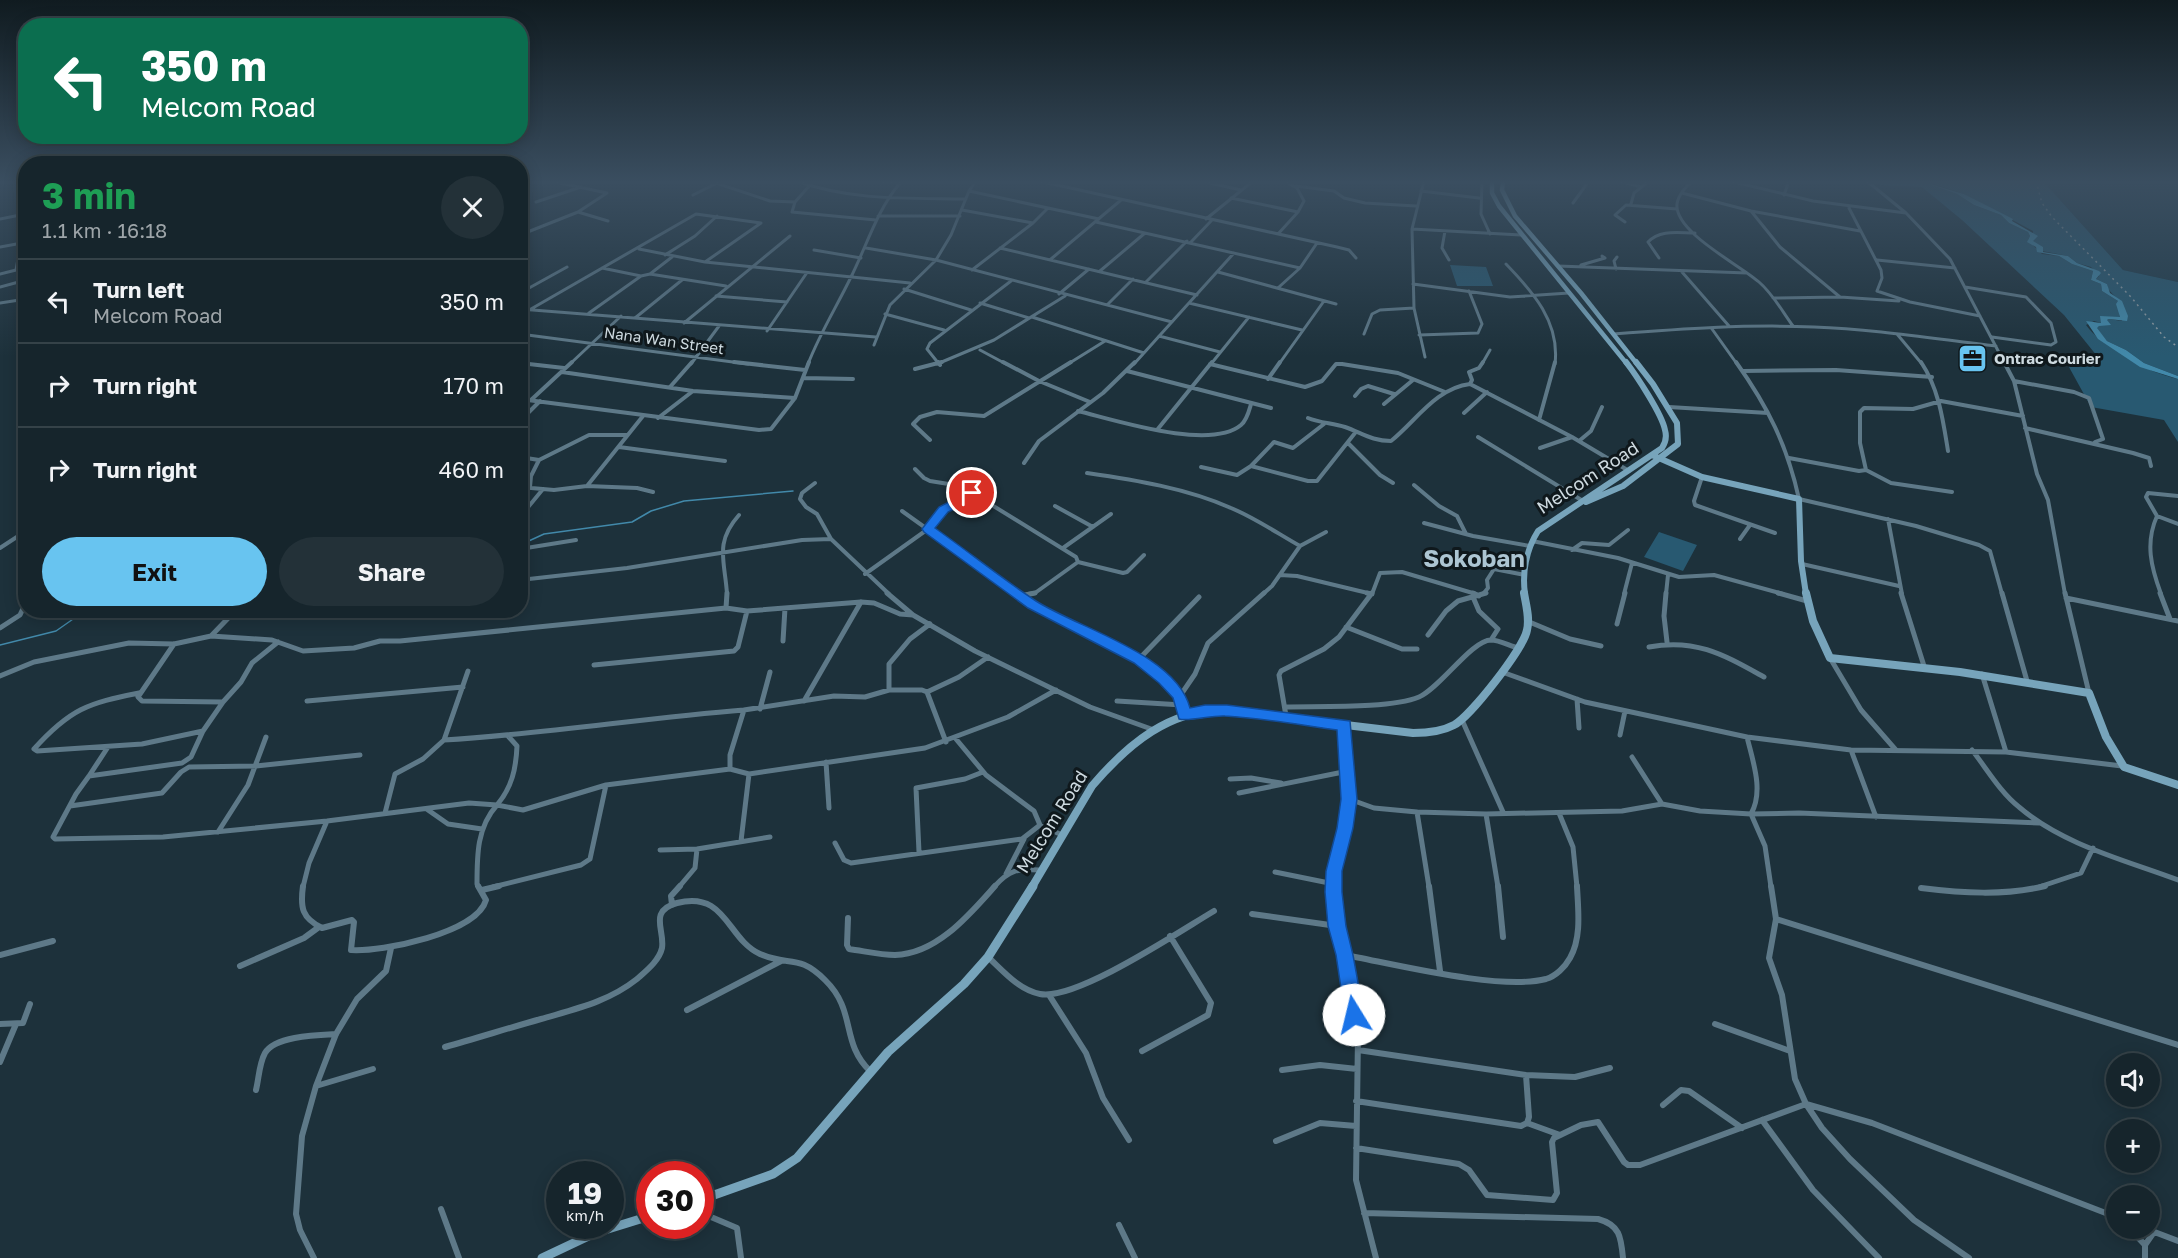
<!DOCTYPE html>
<html lang="en">
<head>
<meta charset="utf-8">
<style>
	body { margin:0; font-family:"Golos Text",sans-serif; background:#233138; color:#f1f3f6; height:100vh; display:flex; flex-direction:column; font-size:22px; white-space:nowrap }
	* { box-sizing:border-box; margin:0 }
	p { font-size:20px; color:#9ea5a9 }
	.icon { flex:none; width:33px; height:33px; fill:none; stroke:currentColor; stroke-width:2; stroke-linecap:round; stroke-linejoin:round }
	.map { position:relative; flex:1; overflow:hidden }
	.details { position:absolute; left:18px; top:156px; width:510px; height:462px; display:flex; flex-direction:column; background:#16252c; border-radius:24px; box-shadow:0 3px 15px #0003,0 0 0 2px #354248 }
	.details>* { flex:none }
	.top-card { position:absolute; left:18px; top:18px; width:510px; height:126px; border-radius:24px; box-shadow:0 3px 15px #0003,0 0 0 2px #354248; background:#0b6e4f; color:#fff; overflow:hidden }
	.controls { position:absolute; left:2106px; top:1053px; display:grid; gap:12px }
	.controls a { display:grid; place-items:center; width:54px; height:54px; border-radius:50%; background:#16252c; box-shadow:0 3px 15px #0003,0 0 0 2px #354248; font-size:30px }
	.speed { position:absolute; left:546px; top:1161px; display:flex; gap:12px; font-size:30px; font-weight:700; text-align:center }
	.speed>* { display:grid; place-content:center; width:78px; height:78px; border-radius:50%; background:#16252c; box-shadow:0 3px 15px #0003,0 0 0 2px #354248; line-height:1 }
	.speed small { font-size:15px; font-weight:400 }
	.speed .limit { border:9px solid #d22; background:#fff; color:#111 }
	.pin { position:absolute; display:grid; place-items:center; width:51px; height:51px; color:#fff; margin:-26px; border:3px solid #fff; border-radius:50%; box-shadow:0 2px 6px #0007 }
	.me { position:absolute; width:66px; margin:-33px; rotate:351deg; stroke-linejoin:round; filter:drop-shadow(0 0 4px #0008) }
	.turn { display:flex; align-items:center; gap:21px; height:126px; padding:0 24px; font-size:27px }
	.turn .icon { width:78px; height:78px; stroke-width:2.5 }
	.turn b { display:block; font-size:42px; line-height:51px }
	.round { display:grid; place-items:center; flex:none; width:63px; height:63px; border-radius:32px; background:#233138 }
	.head { display:flex; align-items:center; justify-content:space-between; height:102px; padding:0 24px }
	h1 { font-size:36px; font-weight:700; line-height:45px; color:#1e9e55 }
	.action { display:flex; gap:12px; margin-top:auto; padding:12px 24px }
	.action a { flex:1; height:69px; border-radius:36px; background:#68c4f0; color:#111; font-size:24px; font-weight:700; line-height:69px; text-align:center }
	.action a+a { background:#233138; color:#f1f3f6 }
	ul { padding:0; list-style:none }
	li { display:flex; align-items:center; gap:18px; height:84px; padding:0 24px; border-top:2px solid #354248 }
	li div { flex:1 }
	li b { display:block; font-size:22px }
	li em { font-style:normal }
	.map>svg:first-child { display:block }
	.built { fill:#213c4a }
	.green { fill:#285971 }
	.water { fill:#4289aa }
	.lines { fill:none; stroke-linecap:round; stroke-linejoin:round }
	.stream { stroke:#4289aa; stroke-width:1.5 }
	.street-far3 { stroke:#5e7988; stroke-width:3 }
	.street-far2 { stroke:#5e7988; stroke-width:4 }
	.street-far1 { stroke:#5e7988; stroke-width:5 }
	.street { stroke:#5e7988; stroke-width:6 }
	.secondary-far3 { stroke:#77a4bb; stroke-width:4.5 }
	.secondary-far2 { stroke:#77a4bb; stroke-width:6 }
	.secondary-far1 { stroke:#77a4bb; stroke-width:8 }
	.secondary { stroke:#77a4bb; stroke-width:9 }
	.rail { stroke:#8d9ca4; stroke-width:1.5; stroke-dasharray:2 4; stroke-linecap:butt }
	.route { fill:#1a73e8; stroke:#114b97; stroke-width:1.5 }
	.labels { text-anchor:middle; stroke-width:6; stroke-linejoin:round; paint-order:stroke }
	.far-street-label { font-size:15px; fill:#cedae0; stroke:#0f181c }
	.far-poi-label { font-size:15px; font-weight:bold; fill:#cedae0; stroke:#0f181c; text-anchor:start }
	.street-label { font-size:18px; fill:#cedae0; stroke:#0f181c }
	.district-label { font-size:24px; font-weight:bold; fill:#adc5d2; stroke:#0f181c }
</style>
</head>
<body>
<div class="map">
<svg width="2178" height="1258" viewBox="0 0 2178 1258">
	<rect width="100%" height="100%" fill="#1d313b"/>
	<path class="built" d="M2043,181H2178V282L2123,270Z"/>
	<path class="green" d="M1876,181H1920L1957,194L1974,205L2001,215L2009,223L2028,232L2030,236L2028,240L2042,254L2059,256L2072,264L2093,271L2091,280L2101,284L2102,291L2118,301L2120,318L2109,317L2101,323L2094,321L2086,325C2095,337 2103,341 2115,349C2139,365 2150,372 2178,379V442L2164,420L2091,407L2064,358L2101,361L2064,315L1962,220L1922,187L1881,185Z
		M1925,181H2043L2123,270L2178,282V376L2144,363L2126,350L2107,341L2096,328L2109,319L2122,321C2128,303 2118,301 2108,289L2107,284L2096,279L2099,276L2091,267L2077,263L2068,256L2042,251L2032,241L2033,231L1964,194Z
		M1450,265L1486,267L1493,286H1457Z
		M1659,532L1697,545L1683,571L1644,557Z"/>
	<path class="water" d="M1920,181L1964,194L2013,219L2012,221L2038,236L2033,241L2043,247V252L2068,256L2077,263L2099,271L2101,273L2096,279L2107,284L2110,293L2122,301L2128,316L2127,321L2109,319L2107,320L2111,325L2099,326L2097,328L2107,341L2126,350L2144,363L2178,376V379L2140,367L2098,339L2086,321L2101,323L2100,316L2120,317L2116,304L2118,301L2102,291L2101,284L2091,280L2093,271L2072,264L2059,256L2037,252L2036,247L2027,242L2030,236L2028,232L2009,223L2001,215L1974,205L1957,194Z"/>
	<g class="lines">
		<path class="stream" d="M520,545L544,534L632,522L651,511L684,501L793,491
			M0,645L56,631L86,610"/>
		<path class="street-far3" d="M797,181C852,201 908,198 966,199
			M1039,181L1337,247L1349,250L1356,258
			M1201,181L1241,190
			M1424,181L1412,229L1414,308L1425,357
			M1482,181L1481,214L1490,234
			M1620,181L1641,187
			M1692,181C1686,187 1678,195 1677,204C1674,232 1740,265 1759,282C1773,294 1782,311 1793,326
			M1730,181L1813,201L1906,213
			M1867,181L1906,213L1950,259L2005,364
			M520,182L523,181
			M716,183L770,201L795,202
			M810,185L795,202L792,212L876,220
			M1296,186L1334,191L1344,198L1365,203L1416,206
			M969,191L1099,219
			M1421,191L1479,198
			M1682,193L1751,211L1860,231
			M693,195L717,183
			M1784,195L1789,181
			M1231,198L1298,212
			M536,202L581,187
			M1573,203L1589,181
			M1631,204L1634,193L1649,181
			M1849,208L1881,270L1882,278L1877,291L1910,302L1980,316
			M962,210L1033,223
			M1751,211L1780,247L1840,297
			M578,212L608,221
			M878,216H960
			M0,219L25,214
			M1206,219L1253,181
			M1096,222L1300,268
			M1625,222L1615,215L1626,205L1677,209
			M1412,229L1521,235
			M1445,231L1442,248L1449,260
			M1278,234L1298,212L1304,201L1297,188L1284,181
			M520,235L578,212L607,193L551,181
			M1191,242L1212,220
			M0,247L22,243
			M866,248L936,260L1172,322
			M1000,248L1197,295
			M639,249L705,262L910,283
			M814,250L861,258
			M665,255L695,236L717,216
			M1659,258L1648,242C1660,229 1679,233 1695,233
			M1051,259L1121,200
			M1877,260L1955,268
			M1506,264C1533,292 1560,322 1555,364
			M1581,265L1605,258L1602,256
			M1558,266L1747,273
			M602,268L641,276
			M1616,269L1614,261L1617,257
			M16,270L26,267
			M972,270L1033,223L1048,208
			M1100,271L1145,233
			M1218,272L1336,304
			M1682,272L1729,326
			M0,274L16,270L26,214
			M650,274L672,257
			M1146,282L1187,241
			M1413,284L1510,297L1569,293
			M0,287L26,280
			M1279,287L1300,268L1317,243
			M1965,287L2026,297L2051,323L2056,342L2051,345L1992,337
			M904,289L971,310
			M520,293L567,267
			M1059,294L1089,269
			M716,296L787,302
			M1773,298L1840,297L1899,301
			M0,303L26,299
			M980,303L1029,318
			M1189,303L1302,330
			M1107,305L1133,279
			M520,309L876,337
			M531,309L696,214L761,223L705,262
			M589,313L641,276L650,274L726,286
			M885,314L944,330
			M1032,317L1144,353
			M635,318L682,280
			M684,323L790,236
			M1712,329L1737,364
			M767,331L806,274
			M520,334L748,364
			M1364,334L1372,314L1380,310L1414,308
			M1613,334C1680,329 1747,324 1814,327C1875,329 1936,339 1996,346
			M1897,334L1922,364
			M1419,335L1478,333L1482,324L1469,291
			M1159,336L1220,352
			M874,345L890,305L936,260L951,235L969,191L976,181
			M980,350L1006,364
			M520,363L526,364
			M570,364L621,316
			M691,364L719,326
			M808,364C820,333 837,306 851,277C867,245 877,210 900,183L883,182
			M937,364L994,340L1065,296
			M939,364L927,349L930,343L1011,281
			M1068,364L1105,341
			M1134,364L1234,253
			M1211,364L1249,317
			M1279,364L1324,301
			M1482,364L1490,350"/>
		<path class="street-far2" d="M734,362L805,370
			M938,362L940,365
			M1003,362L1039,381L1090,402
			M1736,362C1768,407 1787,445 1799,499L1916,526L1979,545L1990,551L2002,594
			M1921,362C1939,389 1943,420 1948,451
			M2004,362L2014,381L2037,474L2048,500L2065,594
			M520,363L564,368
			M1210,364L1305,387L1322,381L1336,364H1342L1398,373L1445,392
			M915,369L942,362
			M1127,371L1271,408
			M1743,371L1836,370L1932,377
			M562,372L693,391L795,398
			M804,378L853,379
			M1268,379L1280,362
			M2014,381L2074,392L2089,398L2103,439L2095,442
			M1470,384L1472,380L1469,372L1479,368L1483,362
			M670,387L692,362
			M1355,396L1361,389L1368,386L1394,394
			M520,399L759,430L771,429L795,398L809,362
			M531,400L572,362
			M1384,404L1413,380
			M1669,407L1768,413
			M1078,411C1115,420 1210,451 1241,425C1247,420 1249,411 1251,404
			M1464,413L1487,392
			M658,418L693,391
			M1308,418C1320,423 1333,423 1345,427C1362,433 1372,441 1391,441C1416,421 1436,388 1470,384L1572,437L1629,471
			M1539,420L1555,362
			M520,421L540,401
			M2025,428L2133,453L2149,458L2151,466
			M1157,430L1212,362
			M1478,437L1583,501
			M930,440L913,424L920,417L937,412L984,416L1071,362
			M1579,441L1591,431L1602,407
			M1348,443L1380,475L1393,483
			M619,447L725,461
			M1540,448L1572,437
			M520,457L539,460
			M1789,458L1859,471L1866,470L1891,483L1952,492
			M1024,463L1039,441L1103,393L1135,362
			M1251,466L1308,481H1317L1355,433
			M1201,467L1237,475L1251,466L1274,442L1293,448L1324,424
			M915,469L924,478L930,481L961,486L1076,557L1078,562L1035,593L1028,594
			M1866,470L1860,443V412L1864,408L1913,409L1941,401L2023,416
			M1087,473C1135,480 1186,488 1231,508C1255,518 1277,533 1300,546
			M1702,477L1694,501L1695,505L1775,533
			M815,483L802,493L800,499L806,507L817,514L831,539
			M1414,485L1439,506L1457,516L1466,534
			M587,486L637,488L653,492
			M520,487L554,490L587,486L643,416
			M530,487L531,476L539,460L589,435H627
			M1055,506L1093,527
			M902,511L1018,594
			M2157,516L2178,524
			M520,517L543,489
			M1888,519L1902,594
			M1424,523L1473,536L1530,546
			M1740,539L1750,525
			M1532,541L1618,558L1679,577L1714,575L1783,594
			M0,548L26,531
			M1063,548L1111,514
			M520,549L576,540
			M1572,550L1582,543L1609,545L1628,530
			M1078,562L1123,573L1127,572L1144,555
			M1802,564L1899,586
			M865,574L928,529L944,509L974,496
			M1280,575L1297,576L1372,594
			M520,580L627,568L802,540L831,539L889,594
			M727,594C725,561 714,543 739,515
			M1263,594L1272,586L1300,546L1326,532
			M1372,594L1380,573L1402,572L1476,594
			M1483,594L1488,588L1487,580L1494,569L1525,575
			M1624,594L1632,563
			M1666,594L1668,575
			M2161,594C2151,567 2145,543 2157,516L2146,497L2148,493L2178,496"/>
		<path class="street-far1" d="M887,593L913,615
			M1016,593C1051,618 1165,663 1180,697C1183,702 1183,709 1184,715
			M1367,593L1372,594
			M1473,593L1479,596
			M1666,593L1664,616L1667,642
			M1778,593L1807,601
			M1901,593L1924,666
			M2002,593L2027,681
			M2065,593L2089,693
			M2160,593L2170,619
			M1020,596L1035,593
			M1473,597L1479,611L1498,629L1491,640
			M2066,598L2178,621
			M726,608L727,593
			M1527,621L1570,639L1601,646
			M1617,624L1625,593
			M1346,627L1402,649H1417
			M0,628L20,615L26,602
			M1428,635L1446,611L1458,601L1486,593
			M211,636L236,610
			M783,641L785,608
			M174,644L138,697L142,701L223,702
			M1649,647C1696,638 1724,655 1764,677
			M1830,658L1861,710L1895,749
			M1138,660L1199,597
			M594,665L734,651L738,647L747,611
			M1502,672L1585,702L1747,737
			M1982,674L2006,752
			M0,676L34,662L129,643L174,644L211,636L272,640L303,651L354,648L380,641H400L726,608L747,611L861,602L874,603L900,614L913,615L975,651L1090,707L1154,730
			M889,690V664L910,639L930,624
			M927,692L959,677L988,657
			M139,693C88,703 70,709 34,749L37,751L142,744L203,731
			M1180,696L1195,674L1208,643L1264,593
			M1577,699L1579,728
			M307,701L463,687
			M804,701L861,602
			M1117,701L1182,705
			M1285,707C1319,706 1390,709 1419,697C1440,688 1472,640 1491,640C1499,640 1510,646 1518,648
			M760,709L770,672
			M744,710L834,696L865,697L889,690H922L927,692L946,742
			M1286,716L1279,675L1281,671L1324,649L1339,637L1372,593
			M1462,720L1503,812
			M1620,735L1625,711
			M956,739L986,775L1034,811L1040,825
			M444,740C544,734 644,718 744,710L730,755V769
			M108,747L89,776L182,763L191,757L203,731L223,702L241,682L252,663L278,642
			M1851,750L1876,817
			M1972,750C1987,769 2000,792 2019,807C2063,845 2125,860 2178,880
			M1632,757L1662,804
			M826,762L829,808
			M89,776L76,794L53,837L55,839L163,837L327,821L469,803L497,805C512,787 516,769 517,746L508,736
			M1230,779L1251,778L1281,783
			M1239,793L1348,771
			M1349,799L1374,808L1417,812L1486,814L1622,811L1662,804L1700,811L1751,814L1799,813L2040,823
			M70,806L162,793L181,772L189,767L256,766L360,755
			M428,810L448,824L482,829
			M1417,812L1429,887
			M385,813L395,774L423,759L444,740L468,671
			M1559,813L1573,847L1577,887
			M1486,814L1498,887
			M218,832L248,785L266,737
			M741,841L749,774
			M835,843L844,860L851,863L1022,839L1040,825L1062,835
			M660,850L697,849L770,837
			M919,852L916,788L965,779L983,772
			M1275,872L1334,884
			M1006,874L1024,839
			M303,887L309,863L327,821
			M479,887L477,884C477,855 477,827 497,805L523,810L606,785L730,769L749,774L925,748L1008,717L1056,690
			M493,887L581,865L590,859L606,785
			M679,887L695,868L697,849
			M994,887C1010,869 1017,869 1041,870
			M1334,887C1334,857 1347,830 1349,800C1350,775 1346,749 1344,725
			M1771,887L1765,846L1751,814C1764,791 1753,762 1747,737L1851,750L2006,752L2122,766
			M2039,887L2081,873L2093,848"/>
		<path class="street" d="M303,886C300,908 302,918 322,928L352,920L354,922L351,950C382,952 477,933 486,900L478,886
			M1334,886L1337,926L1345,955L1358,1035L1356,1180L1376,1258
			M1429,886L1440,971
			M1498,886L1503,937
			M1771,886L1776,919L1769,958L1782,995L1795,1079L1806,1104L1822,1128L1850,1159L1914,1220L1969,1258
			M1921,888C1962,893 2004,896 2045,886
			M482,890L499,886
			M672,905L671,896L680,886
			M1252,914L1337,926
			M848,918L847,945L849,949C864,951 880,955 895,955C937,954 970,914 995,886
			M1776,919L2178,1045
			M0,955L53,941
			M1345,955C1394,964 1501,991 1546,979C1556,976 1565,967 1570,958C1582,937 1578,909 1577,886
			M988,957C1003,971 1019,990 1040,994C1076,1001 1180,931 1214,911
			M240,966L304,938L319,927
			M1049,995L1086,1053L1103,1098L1129,1140
			M687,1010L781,961
			M0,1024L23,1023L30,1004
			M1715,1024L1790,1051
			M445,1047C477,1038 509,1028 541,1019C575,1009 608,1002 637,979C646,971 659,961 662,948C665,930 648,911 677,903C726,890 727,939 760,954C789,967 798,953 825,980C857,1011 840,1042 870,1071
			M1358,1050L1526,1075L1575,1077L1610,1068
			M1142,1051L1208,1015L1211,1003L1170,936
			M0,1062L16,1024
			M1282,1070L1320,1065L1357,1069
			M316,1086L373,1069
			M256,1090C259,1078 259,1064 265,1053C275,1036 317,1035 336,1034
			M1356,1101L1521,1126L1527,1123L1529,1117L1526,1075
			M1663,1105L1681,1090L1689,1091L1742,1128
			M1762,1120L1813,1190L1879,1258
			M1527,1123L1560,1135
			M1276,1141L1320,1123L1356,1126
			M1356,1148L1459,1164L1469,1170L1487,1195L1553,1200L1557,1193L1552,1142L1554,1138L1581,1125L1598,1122L1624,1162L1628,1165H1640L1806,1104L1872,1123L2116,1217
			M700,1204L711,1217L737,1228L741,1258
			M441,1209L459,1258
			M1364,1213L1598,1219C1620,1225 1621,1237 1623,1258
			M1119,1225L1135,1258
			M2129,1228L2145,1245
			M2144,1228L2178,1241
			M314,1258L300,1230L296,1214L302,1136L316,1086L336,1034L357,999L386,971L391,948
			M2145,1258V1245L2154,1232"/>
		<path class="secondary-far3" d="M1492,181V193L1499,206L1627,364
			M1503,181L1502,190L1515,216L1581,293L1637,364"/>
		<path class="secondary-far2" d="M1652,455L1702,477L1799,499L1801,561L1806,594
			M1586,502L1623,486L1678,444L1677,423L1653,384L1636,362
			M1525,594C1522,573 1526,550 1538,531L1662,448C1666,442 1667,437 1665,430C1662,414 1636,375 1626,362"/>
		<path class="secondary-far1" d="M1806,593L1813,621L1830,658L1960,672L2089,693L2106,737L2124,767L2178,785
			M1032,887L1092,786C1127,745 1171,707 1227,711L1413,733C1427,733 1441,732 1454,725C1470,717 1524,648 1527,630C1530,618 1526,605 1524,593"/>
		<path class="secondary" d="M700,1200L773,1174L797,1158L888,1052L964,984L988,957L1033,886
			M542,1258L595,1233L650,1216"/>
		<path class="rail" d="M2036,181L2042,203L2052,217L2131,297L2164,337L2178,347"/>
	</g>
	<linearGradient id="sky" x2="0" y2="1"><stop stop-color="#101b20"/><stop offset="0.51" stop-color="#3a4e60"/><stop offset="1" stop-color="#3a4e60" stop-opacity="0"/></linearGradient>
	<rect width="2178" height="357" fill="url(#sky)"/>
	<path class="route" d="M972,490L978,493V498L948,512L935,528C969,552 1001,578 1036,601C1080,629 1176,654 1190,708L1205,705H1227L1350,721L1357,799L1353,828L1342,871V892L1346,926L1353,955L1364,1015L1361,1021L1354,1023L1348,1021L1345,1015L1336,955L1328,926L1325,892L1326,871L1337,828L1341,799L1337,730C1300,725 1263,718 1225,716C1212,715 1189,722 1179,719L1173,698L1159,683L1134,663L1028,608L924,532L922,529L939,507Z"/>
	<defs>
		<symbol id="office-square" viewBox="-11 -11 22 22"><rect x="-9" y="-9" width="18" height="18" rx="4" fill="#68c4f0" stroke="#0f181c"/><path d="M-6-3h4V-5.5h4V-3h4V5H-6ZM-1-4.5V-3h2v-1.5ZM-6 0V1H6V0Z" fill="#111"/></symbol>
	</defs>
	<g fill-rule="evenodd">
		<use href="#office-square" x="1956" y="342" width="33" height="33"/>
	</g>
	<g class="labels">
		<g class="far-street-label">
			<text transform="translate(664 341) rotate(8)" y="5">Nana Wan Street</text>
		</g>
		<g class="far-poi-label">
			<text x="1994" y="364">Ontrac Courier</text>
		</g>
		<g class="street-label">
			<text transform="translate(1588 478) rotate(-33)" y="6">Melcom Road</text>
			<text transform="translate(1052 822) rotate(-58)" y="6">Melcom Road</text>
		</g>
		<g class="district-label">
			<text x="1474" y="567">Sokoban</text>
		</g>
	</g>
</svg>
<div class="controls">
<a><svg class="icon" aria-label="sound" viewBox="0 0 24 24"><path d="M4 9h4l5-4v14l-5-4H4zM17 9q2 3 0 6"/></svg></a>
<a>+</a>
<a>−</a>
</div>
<div class="speed"><div>19<small>km/h</small></div><div class="limit">30</div></div>
<div class="pin" style="left:972px;top:493px;background:#d93025"><svg class="icon" aria-label="arrive" viewBox="0 0 24 24"><path d="M6 21V4h12l-3 4 3 4H6"/></svg></div>
<svg class="me" style="left:1354px;top:1015px" viewBox="-20 -20 40 40"><circle r="19" fill="#fff"/><path d="M0-13L10 11 0 6-10 11z" fill="#1a73e8"/></svg>
<div class="top-card">
<div class="turn"><svg class="icon" aria-label="left" viewBox="0 0 24 24"><path d="M17 20v-9H6M10 6l-5 5 5 5"/></svg><div><b>350 m</b>Melcom Road</div></div>
</div>
<section class="details">
<div class="head"><div><h1>3 min</h1><p>1.1 km · 16:18</p></div><a class="round"><svg class="icon" aria-label="close" viewBox="0 0 24 24"><path d="M6 6l12 12M18 6L6 18"/></svg></a></div>
<ul>
<li><svg class="icon" aria-label="left" viewBox="0 0 24 24"><path d="M17 20v-9H6M10 6l-5 5 5 5"/></svg><div><b>Turn left</b><p>Melcom Road</p></div><em>350 m</em></li>
<li><svg class="icon" aria-label="right" viewBox="0 0 24 24"><path d="M7 20v-9h11M14 6l5 5-5 5"/></svg><div><b>Turn right</b></div><em>170 m</em></li>
<li><svg class="icon" aria-label="right" viewBox="0 0 24 24"><path d="M7 20v-9h11M14 6l5 5-5 5"/></svg><div><b>Turn right</b></div><em>460 m</em></li>
</ul>
<div class="action"><a>Exit</a><a>Share</a></div>
</section>
</div>
</body>
</html>
